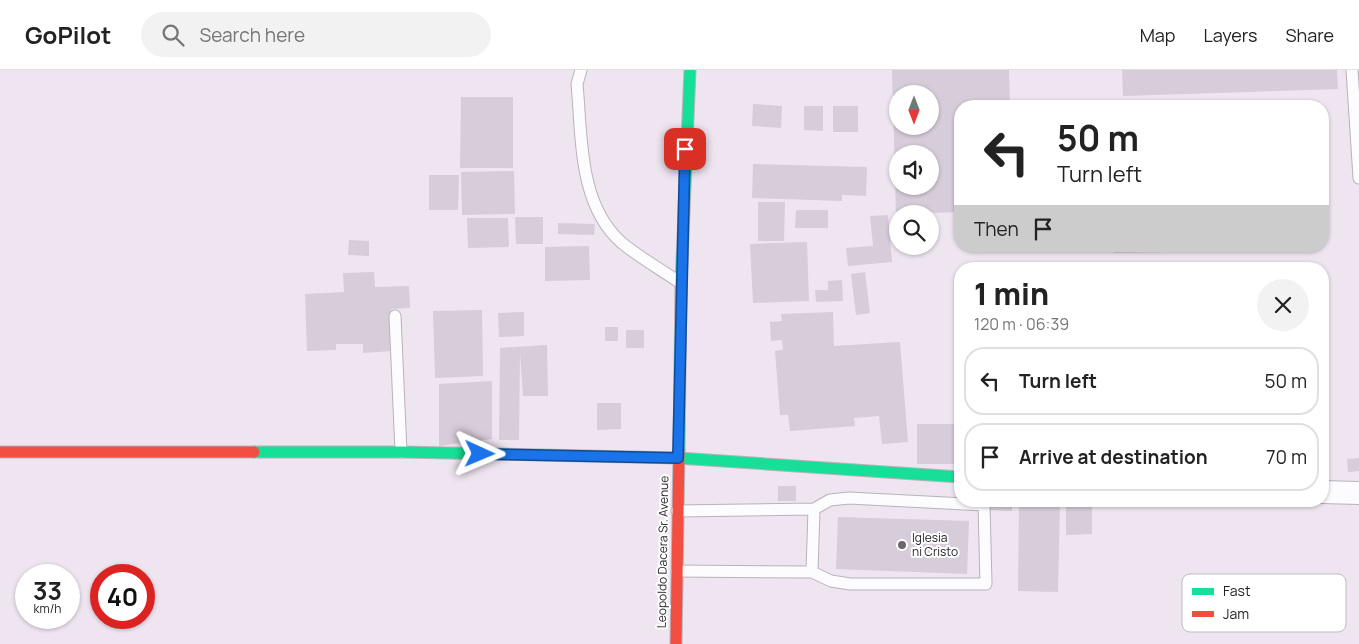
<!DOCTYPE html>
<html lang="en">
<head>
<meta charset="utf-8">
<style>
	body { margin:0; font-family:Manrope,sans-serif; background:#f2f2f2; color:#222; height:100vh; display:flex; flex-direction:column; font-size:19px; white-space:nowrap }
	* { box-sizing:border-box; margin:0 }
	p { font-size:16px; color:#767676 }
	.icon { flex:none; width:28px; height:28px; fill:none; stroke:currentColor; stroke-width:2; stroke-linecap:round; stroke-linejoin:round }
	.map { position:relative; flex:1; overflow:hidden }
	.panel { position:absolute; left:954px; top:192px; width:375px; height:245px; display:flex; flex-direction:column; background:#fff; border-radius:20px; box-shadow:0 1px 4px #0004 }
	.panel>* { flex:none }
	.hud { position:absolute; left:954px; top:30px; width:375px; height:152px; border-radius:20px; box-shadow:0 1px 4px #0004; background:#fff; color:#222; overflow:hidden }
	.needle { width:32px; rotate:180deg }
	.buttons { position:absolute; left:889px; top:15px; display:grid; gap:10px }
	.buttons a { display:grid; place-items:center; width:50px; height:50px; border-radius:50%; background:#fff; box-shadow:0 1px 4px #0004; font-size:25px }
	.speed { position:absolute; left:15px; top:494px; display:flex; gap:10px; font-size:25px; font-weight:700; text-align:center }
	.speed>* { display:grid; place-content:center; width:65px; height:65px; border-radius:50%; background:#fff; box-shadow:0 1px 4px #0004; line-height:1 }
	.speed small { font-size:12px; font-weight:400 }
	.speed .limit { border:8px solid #d22; background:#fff; color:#111 }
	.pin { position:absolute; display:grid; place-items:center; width:42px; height:42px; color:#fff; margin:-21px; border-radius:10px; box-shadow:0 2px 8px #0006 }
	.me { position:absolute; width:55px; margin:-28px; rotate:91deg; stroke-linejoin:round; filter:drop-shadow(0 0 4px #0008) }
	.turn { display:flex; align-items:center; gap:18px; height:105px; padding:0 20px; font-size:22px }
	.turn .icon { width:65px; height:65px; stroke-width:2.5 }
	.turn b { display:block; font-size:35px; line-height:42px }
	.then { display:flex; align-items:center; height:48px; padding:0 20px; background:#0003; gap:10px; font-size:19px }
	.round { display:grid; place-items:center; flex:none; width:52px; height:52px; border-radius:26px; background:#f2f2f2 }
	.summary { display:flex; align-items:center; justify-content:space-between; height:85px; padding:0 20px }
	h1 { font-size:30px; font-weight:800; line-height:38px }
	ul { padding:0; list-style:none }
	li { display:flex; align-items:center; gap:15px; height:68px; margin:0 10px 8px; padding:0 10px; border:2px solid #e0e0e0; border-radius:20px }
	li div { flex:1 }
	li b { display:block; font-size:19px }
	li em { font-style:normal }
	header { display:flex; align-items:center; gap:30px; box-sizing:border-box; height:70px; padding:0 25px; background:#fff; border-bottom:1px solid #e0e0e0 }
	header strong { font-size:24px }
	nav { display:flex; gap:28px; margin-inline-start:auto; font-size:18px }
	.search { width:350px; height:45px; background:#f2f2f2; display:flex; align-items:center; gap:12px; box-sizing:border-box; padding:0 18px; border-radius:28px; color:#767676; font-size:19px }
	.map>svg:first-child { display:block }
	.building { fill:#d7ccd9; fill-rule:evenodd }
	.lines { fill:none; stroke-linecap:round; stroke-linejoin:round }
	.lane-casing { stroke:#b9b2ba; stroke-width:13 }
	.street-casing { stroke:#b9b2ba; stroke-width:24 }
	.fast-casing { stroke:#b9b2ba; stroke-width:13 }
	.jam-casing { stroke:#b9b2ba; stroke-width:13 }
	.lane { stroke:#fcfbfd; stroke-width:11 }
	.street { stroke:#fcfbfd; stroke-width:22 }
	.fast { stroke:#16e098; stroke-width:11 }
	.jam { stroke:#f24e42; stroke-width:11 }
	.route-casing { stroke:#114b97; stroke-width:12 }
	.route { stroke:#1a73e8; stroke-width:9 }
	.poi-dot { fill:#6d666f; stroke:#fff; stroke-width:2 }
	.labels { text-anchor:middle; stroke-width:4; stroke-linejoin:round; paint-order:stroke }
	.poi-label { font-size:12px; fill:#272129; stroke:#fff; text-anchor:start }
	.street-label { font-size:12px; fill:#272129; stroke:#fff }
	.key { fill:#fff; stroke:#bebcbf; stroke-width:1 }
	.key-label { font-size:14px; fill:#272129 }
</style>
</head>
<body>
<header>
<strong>GoPilot</strong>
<div class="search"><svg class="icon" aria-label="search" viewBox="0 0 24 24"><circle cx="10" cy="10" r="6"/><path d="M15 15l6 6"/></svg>Search here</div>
<nav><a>Map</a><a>Layers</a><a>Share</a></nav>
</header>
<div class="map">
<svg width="1359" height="574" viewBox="0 0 1359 574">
	<rect width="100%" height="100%" fill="#eee5f0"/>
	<path class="building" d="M892,0H1009L1010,36H960V142L896,144ZM898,24H930V56H898ZM898,84H930V116H898Z
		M1122,0H1337L1338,19L1123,26Z
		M461,27H513V98H460Z
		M753,34L782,36L781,58L752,56Z
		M804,36H823V61L804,60Z
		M833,36H858V62H833Z
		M753,94L867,97L866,126L842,125V131L752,128Z
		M514,101L515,144L462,145L461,102Z
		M429,105H459L458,140H429Z
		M758,132H785L784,171H758Z
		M796,140H828V158H795Z
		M888,145L892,192L848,196L846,178L873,176L870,146Z
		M515,147H543V174H516Z
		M467,148H508L509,177L468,178Z
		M558,153L595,154L594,165L558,164Z
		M349,170L369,171V186L348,185Z
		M807,172L809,231L753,233L750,174Z
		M589,176L590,210L545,211V177Z
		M1113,176H1165L1166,182L1114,183Z
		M374,202L375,217L409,216L410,238L391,239L393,281L363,283V274H336V280L307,281L305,224L344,222L343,203Z
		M865,202L870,243L856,245L851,204Z
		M842,210L843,231L816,232L815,220H828V211Z
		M482,240L483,306L435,308L433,241Z
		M524,242V266L499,267L498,243Z
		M833,242L834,276L900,272L908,372L882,374L879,346L854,348L855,356L790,361L788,345H780L775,281L783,280L782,270L771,271L770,252L782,251L781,244Z
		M605,257H618V271H605Z
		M626,260H644V278H626Z
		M547,275L548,326H523L520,283L519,370H499L500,278Z
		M492,311V369L439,376V314Z
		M597,333H621V359L597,360Z
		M917,354H960V394H917Z
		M1359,388V401L1348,402L1347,389Z
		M778,416H796V431H778Z
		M988,431H1012V441L988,440Z
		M1019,431H1060L1058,522L1018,521Z
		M1066,431H1092V464L1066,465Z
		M838,447L969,451L967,504L836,499Z"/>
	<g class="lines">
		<defs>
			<path id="lane" d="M581,0L577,14C582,66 578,135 622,173C639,187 660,199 679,212
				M1352,0L1359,108
				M395,246L401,382
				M677,501L812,502L831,511L850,514H986L984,435L849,428L830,430L814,439L677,441
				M812,502L814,439"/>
			<path id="street" d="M1322,422L1359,423"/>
			<path id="fast" d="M679,381L681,213L690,0
				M254,382H401L678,388L960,407"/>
			<path id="jam" d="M0,382H254
				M676,574L679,381"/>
		</defs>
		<use href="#lane" class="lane-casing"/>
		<use href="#street" class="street-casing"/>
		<use href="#fast" class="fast-casing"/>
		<use href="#jam" class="jam-casing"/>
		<use href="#lane" class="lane"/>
		<use href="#street" class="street"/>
		<use href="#fast" class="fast"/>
		<use href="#jam" class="jam"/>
	</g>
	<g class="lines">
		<defs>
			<path id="route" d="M480,384L678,388L685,79"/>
		</defs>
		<use href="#route" class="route-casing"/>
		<use href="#route" class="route"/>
	</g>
	<circle class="poi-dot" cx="902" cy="475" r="5"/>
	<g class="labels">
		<g class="poi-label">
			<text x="912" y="472">Iglesia<tspan x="912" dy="14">ni Cristo</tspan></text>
		</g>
		<g class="street-label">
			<text transform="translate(663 482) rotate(-89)" y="4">Leopoldo Dacera Sr. Avenue</text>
		</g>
	</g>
	<rect x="1182" y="504" width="164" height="58" rx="8" class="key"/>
	<rect x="1192" y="518" width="22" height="7" fill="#16e098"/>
	<rect x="1192" y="541" width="22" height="6" fill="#f24e42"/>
	<g class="key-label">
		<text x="1223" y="526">Fast</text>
		<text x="1223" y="549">Jam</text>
	</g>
</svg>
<div class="buttons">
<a><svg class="needle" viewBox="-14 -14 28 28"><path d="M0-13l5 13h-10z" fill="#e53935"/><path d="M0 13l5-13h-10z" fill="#767676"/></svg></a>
<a><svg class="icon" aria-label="sound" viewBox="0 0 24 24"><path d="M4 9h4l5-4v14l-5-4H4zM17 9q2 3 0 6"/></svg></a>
<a><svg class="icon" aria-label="search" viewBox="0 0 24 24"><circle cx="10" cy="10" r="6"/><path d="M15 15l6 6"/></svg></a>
</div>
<div class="speed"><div>33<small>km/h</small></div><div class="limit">40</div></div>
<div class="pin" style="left:685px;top:79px;background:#d93025"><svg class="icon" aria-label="arrive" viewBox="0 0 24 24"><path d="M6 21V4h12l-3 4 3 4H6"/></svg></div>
<svg class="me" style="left:480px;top:384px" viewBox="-20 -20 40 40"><path d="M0-17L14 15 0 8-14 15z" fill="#1a73e8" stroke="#fff" stroke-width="4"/></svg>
<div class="hud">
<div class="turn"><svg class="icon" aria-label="left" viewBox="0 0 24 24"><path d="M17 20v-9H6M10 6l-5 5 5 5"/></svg><div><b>50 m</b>Turn left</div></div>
<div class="then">Then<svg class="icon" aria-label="arrive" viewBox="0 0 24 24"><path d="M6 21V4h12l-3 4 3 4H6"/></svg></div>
</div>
<section class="panel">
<div class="summary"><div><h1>1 min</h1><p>120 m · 06:39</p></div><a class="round"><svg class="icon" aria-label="close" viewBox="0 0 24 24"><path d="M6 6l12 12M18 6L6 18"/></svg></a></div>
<ul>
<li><svg class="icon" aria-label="left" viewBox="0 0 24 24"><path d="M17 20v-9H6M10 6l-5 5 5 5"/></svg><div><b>Turn left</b></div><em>50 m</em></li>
<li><svg class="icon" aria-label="arrive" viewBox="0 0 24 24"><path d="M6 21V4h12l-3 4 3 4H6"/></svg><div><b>Arrive at destination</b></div><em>70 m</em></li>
</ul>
</section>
</div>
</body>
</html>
